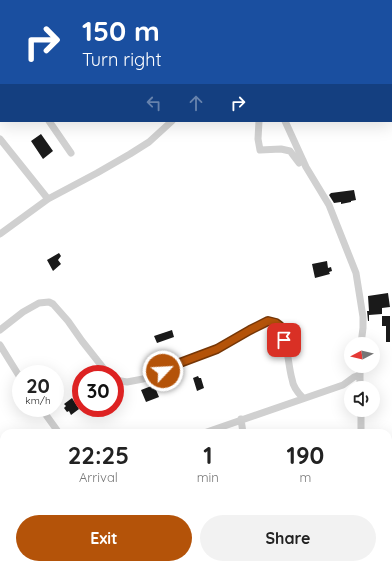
<!DOCTYPE html>
<html lang="en">
<head>
<meta charset="utf-8">
<style>
	body { margin:0; font-family:Quicksand,sans-serif; background:#f2f2f2; color:#222; height:100vh; display:flex; flex-direction:column; font-size:15px; white-space:nowrap }
	* { box-sizing:border-box; margin:0 }
	p { font-size:13px; color:#767676 }
	.icon { flex:none; width:22px; height:22px; fill:none; stroke:currentColor; stroke-width:2; stroke-linecap:round; stroke-linejoin:round }
	.map { position:relative; flex:1; overflow:hidden }
	.side { position:absolute; left:0px; top:429px; width:392px; height:140px; display:flex; flex-direction:column; background:#fff; border-radius:12px 12px 0 0; box-shadow:0 4px 16px #0002 }
	.side>* { flex:none }
	.guide { position:absolute; left:0px; top:0px; width:392px; height:122px; box-shadow:0 4px 16px #0002; background:#1a4fa0; color:#fff; overflow:hidden }
	.needle { width:26px; rotate:263deg }
	.controls { position:absolute; left:344px; top:337px; display:grid; gap:8px }
	.controls a { display:grid; place-items:center; width:36px; height:36px; border-radius:50%; background:#fff; box-shadow:0 4px 16px #0002; font-size:20px }
	.speed { position:absolute; left:12px; top:365px; display:flex; gap:8px; font-size:20px; font-weight:700; text-align:center }
	.speed>* { display:grid; place-content:center; width:52px; height:52px; border-radius:50%; background:#fff; box-shadow:0 4px 16px #0002; line-height:1 }
	.speed small { font-size:10px; font-weight:400 }
	.speed .limit { border:6px solid #d22; background:#fff; color:#111 }
	.pin { position:absolute; display:grid; place-items:center; width:34px; height:34px; color:#fff; margin:-17px; border-radius:8px; box-shadow:0 2px 6px #0006 }
	.me { position:absolute; width:44px; margin:-22px; rotate:65deg; stroke-linejoin:round; filter:drop-shadow(0 0 3px #0008) }
	.turn { display:flex; align-items:center; gap:14px; height:84px; padding:0 16px; font-size:18px }
	.turn .icon { width:52px; height:52px; stroke-width:2.5 }
	.turn b { display:block; font-size:28px; line-height:34px }
	.lanes { display:flex; align-items:center; height:38px; padding:0 16px; background:#0003; justify-content:center; gap:20px; direction:ltr }
	.lanes .off { opacity:.35 }
	.eta { display:flex; justify-content:space-evenly; align-items:center; height:68px; text-align:center }
	.eta b { font-size:24px; font-weight:700; line-height:28px }
	.button { display:flex; gap:8px; margin-top:auto; padding:8px 16px }
	.button a { flex:1; height:46px; border-radius:24px; background:#b45309; color:#fff; font-size:16px; font-weight:700; line-height:46px; text-align:center }
	.button a+a { background:#f2f2f2; color:#222 }
	.map>svg:first-child { display:block }
	.lines { fill:none; stroke-linecap:round; stroke-linejoin:round }
	.stream { stroke:#cfe2ee; stroke-width:1.5 }
	.building { fill:#1a1a1a }
	.minor { stroke:#d0d0d0; stroke-width:7 }
	.route-casing { stroke:#753606; stroke-width:10 }
	.route { stroke:#b45309; stroke-width:7 }
</style>
</head>
<body>
<div class="map">
<svg width="392" height="569" viewBox="0 0 392 569">
	<rect width="100%" height="100%" fill="#fff"/>
	<g class="lines">
		<path class="stream" d="M238,1L239,0"/>
	</g>
	<path class="building" d="M41,134L53,151L43,159L31,141Z
		M354,190L356,200L351,201V202L341,204V202L334,203L329,195L331,193Z
		M59,253L61,256L58,260L61,264L53,271L47,260Z
		M327,261L328,268L331,267L332,271L329,272L330,274L315,278L312,264Z
		M388,293L390,307L382,308V314L369,315V321H368L367,311H369L368,296Z
		M382,316H390V342H386V326H382Z
		M172,330L174,337L157,343L154,336Z
		M198,376L199,378H201L204,388L197,391L193,378Z
		M154,385L159,397L146,402L141,390Z
		M72,398L79,409L71,415L69,411L67,412L64,408L66,406L64,404Z"/>
	<g class="lines">
		<path class="minor" d="M251,0L252,1
			M391,22H392
			M0,51L1,52
			M49,121L71,153
			M259,121L258,139L260,150L281,149L290,151L299,163L303,160
			M285,121L306,167L329,205L356,273L363,317V328L361,344
			M0,139L48,199
			M0,234L48,199L97,173L130,154L149,142L172,121
			M0,330L23,312L39,303L49,302L53,304L68,321L82,341L108,374
			M0,345L21,379
			M360,366V388
			M115,380L127,382L143,379L156,375L169,367L217,349L263,323L272,321C275,322 278,324 280,326C287,336 288,366 292,379C293,387 298,393 303,398
			M41,408L59,433
			M361,410V433
			M241,419L243,433
			M204,433L343,385L354,377L360,375
			M388,479L392,477
			M133,565L134,569"/>
	</g>
	<g class="lines">
		<defs>
			<path id="route" d="M163,371L169,367L217,349L250,330L268,321L276,323L280,326L284,340"/>
		</defs>
		<use href="#route" class="route-casing"/>
		<use href="#route" class="route"/>
	</g>
</svg>
<div class="controls">
<a><svg class="needle" viewBox="-14 -14 28 28"><path d="M0-13l5 13h-10z" fill="#e53935"/><path d="M0 13l5-13h-10z" fill="#767676"/></svg></a>
<a><svg class="icon" aria-label="sound" viewBox="0 0 24 24"><path d="M4 9h4l5-4v14l-5-4H4zM17 9q2 3 0 6"/></svg></a>
</div>
<div class="speed"><div>20<small>km/h</small></div><div class="limit">30</div></div>
<div class="pin" style="left:284px;top:340px;background:#d93025"><svg class="icon" aria-label="arrive" viewBox="0 0 24 24"><path d="M6 21V4h12l-3 4 3 4H6"/></svg></div>
<svg class="me" style="left:163px;top:371px" viewBox="-20 -20 40 40"><circle r="17" fill="#b45309" stroke="#fff" stroke-width="3"/><path d="M0-11L8 9 0 5-8 9z" fill="#fff"/></svg>
<div class="guide">
<div class="turn"><svg class="icon" aria-label="right" viewBox="0 0 24 24"><path d="M7 20v-9h11M14 6l5 5-5 5"/></svg><div><b>150 m</b>Turn right</div></div>
<div class="lanes"><svg class="icon off" aria-label="left" viewBox="0 0 24 24"><path d="M17 20v-9H6M10 6l-5 5 5 5"/></svg><svg class="icon off" aria-label="ahead" viewBox="0 0 24 24"><path d="M12 20V5M6 11l6-6 6 6"/></svg><svg class="icon" aria-label="right" viewBox="0 0 24 24"><path d="M7 20v-9h11M14 6l5 5-5 5"/></svg></div>
</div>
<section class="side">
<div class="eta">
<div><b>22:25</b><p>Arrival</p></div>
<div><b>1</b><p>min</p></div>
<div><b>190</b><p>m</p></div>
</div>
<div class="button"><a>Exit</a><a>Share</a></div>
</section>
</div>
</body>
</html>
